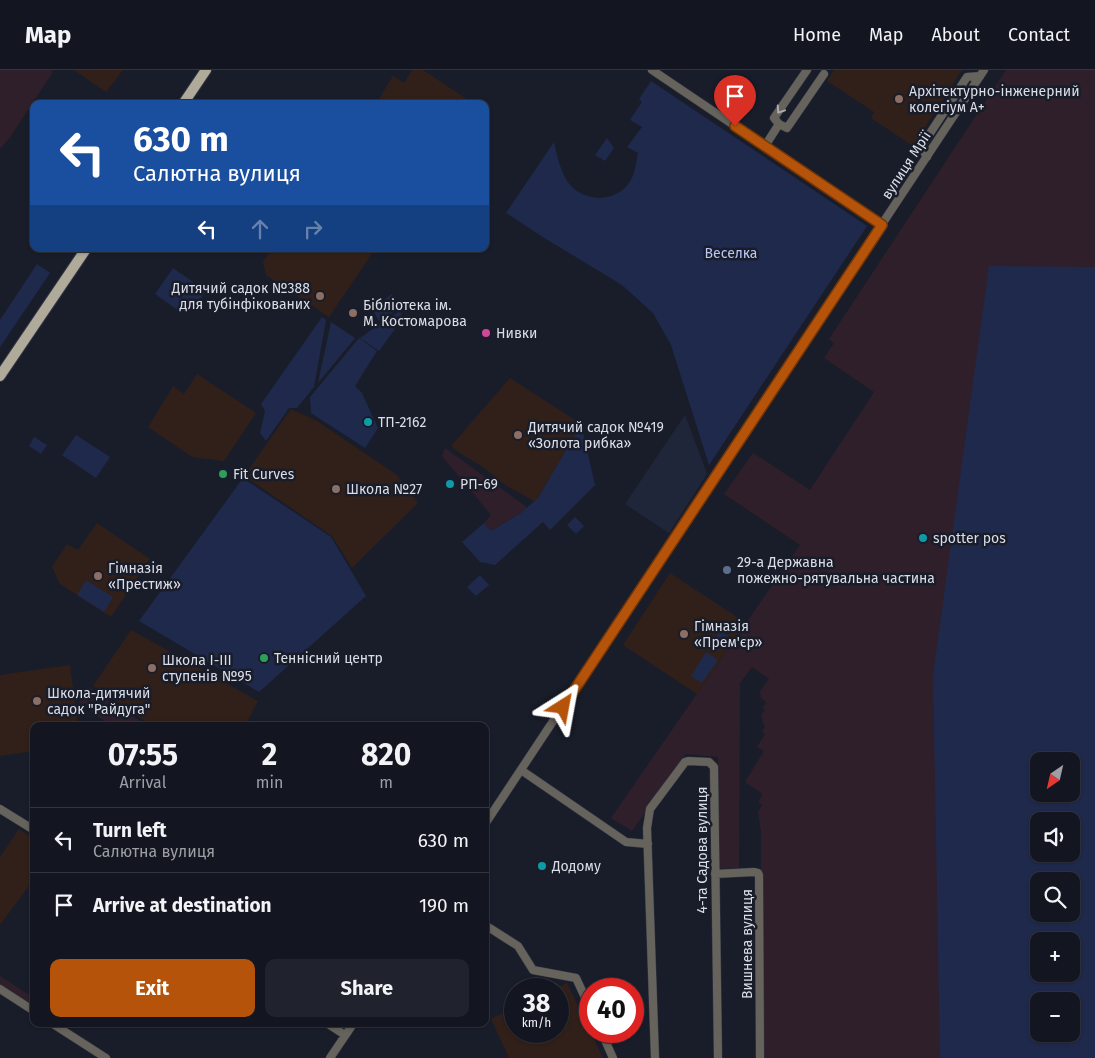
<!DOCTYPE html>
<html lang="en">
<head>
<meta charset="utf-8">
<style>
	body { margin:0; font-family:"Fira Sans",sans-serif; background:#20232d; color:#f1f3f6; height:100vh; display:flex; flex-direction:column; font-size:19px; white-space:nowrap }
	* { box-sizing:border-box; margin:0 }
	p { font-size:16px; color:#9d9fa5 }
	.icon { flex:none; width:28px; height:28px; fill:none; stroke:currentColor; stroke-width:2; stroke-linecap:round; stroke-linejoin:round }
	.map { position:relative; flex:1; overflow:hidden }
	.sheet { position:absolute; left:30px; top:652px; width:459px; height:305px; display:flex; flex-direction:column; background:#131620; border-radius:10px; box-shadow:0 1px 4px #0004,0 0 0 1px #32353e }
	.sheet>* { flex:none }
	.hud { position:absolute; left:30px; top:30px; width:459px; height:152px; border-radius:10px; box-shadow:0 1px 4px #0004,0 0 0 1px #32353e; background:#1a4fa0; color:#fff; overflow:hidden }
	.needle { width:32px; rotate:214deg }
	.buttons { position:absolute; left:1030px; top:682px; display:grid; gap:10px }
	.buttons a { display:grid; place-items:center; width:50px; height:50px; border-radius:10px; background:#131620; box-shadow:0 1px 4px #0004,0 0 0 1px #32353e; font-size:25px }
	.speed { position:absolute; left:504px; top:908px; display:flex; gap:10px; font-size:25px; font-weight:700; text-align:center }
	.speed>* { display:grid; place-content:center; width:65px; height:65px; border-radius:50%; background:#131620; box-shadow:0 1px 4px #0004,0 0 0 1px #32353e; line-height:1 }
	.speed small { font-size:12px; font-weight:400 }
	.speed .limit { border:8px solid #d22; background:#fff; color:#111 }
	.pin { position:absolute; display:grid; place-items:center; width:42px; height:42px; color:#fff; margin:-51px -21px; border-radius:50% 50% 50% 0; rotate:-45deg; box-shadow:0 0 5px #0007 }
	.pin .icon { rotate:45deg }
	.me { position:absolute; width:55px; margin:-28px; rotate:34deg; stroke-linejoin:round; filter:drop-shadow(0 0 4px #0008) }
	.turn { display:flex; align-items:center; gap:18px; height:105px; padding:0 20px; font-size:22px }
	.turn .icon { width:65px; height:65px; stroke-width:2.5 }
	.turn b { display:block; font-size:35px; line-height:42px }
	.lanes { display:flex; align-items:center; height:48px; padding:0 20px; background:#0003; justify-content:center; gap:25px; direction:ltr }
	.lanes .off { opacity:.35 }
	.eta { display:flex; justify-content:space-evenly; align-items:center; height:85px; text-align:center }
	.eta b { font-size:30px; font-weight:700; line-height:35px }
	.primary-button { display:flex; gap:10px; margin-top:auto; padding:10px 20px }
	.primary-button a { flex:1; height:58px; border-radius:10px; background:#b45309; color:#fff; font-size:20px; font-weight:700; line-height:58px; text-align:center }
	.primary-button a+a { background:#20232d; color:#f1f3f6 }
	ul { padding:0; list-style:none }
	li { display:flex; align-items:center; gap:15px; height:65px; padding:0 20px; border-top:1px solid #32353e }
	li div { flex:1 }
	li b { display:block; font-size:19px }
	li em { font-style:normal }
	header { display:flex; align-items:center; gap:30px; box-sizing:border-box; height:70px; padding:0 25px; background:#131620; border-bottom:1px solid #32353e }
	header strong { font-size:24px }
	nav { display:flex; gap:28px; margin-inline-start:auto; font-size:18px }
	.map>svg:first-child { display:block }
	.built { fill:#202639 }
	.industrial { fill:#2f1f2a; fill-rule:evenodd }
	.education { fill:#312019 }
	.green { fill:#1f294c; fill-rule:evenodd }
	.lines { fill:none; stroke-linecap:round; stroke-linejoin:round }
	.minor-casing { stroke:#343844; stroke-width:9 }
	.major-casing { stroke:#343844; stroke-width:12 }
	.minor { stroke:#66635c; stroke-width:8 }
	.major { stroke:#b0aa9b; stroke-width:10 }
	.oneway { stroke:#acadaf }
	.route-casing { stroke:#753606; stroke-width:12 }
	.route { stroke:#b45309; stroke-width:9 }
	.education-dot { fill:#8d6e63; stroke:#191d2a; stroke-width:2 }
	.hotel-dot { fill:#d1479c; stroke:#191d2a; stroke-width:2 }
	.culture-dot { fill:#0f9aa8; stroke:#191d2a; stroke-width:2 }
	.leisure-dot { fill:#2e9e5b; stroke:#191d2a; stroke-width:2 }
	.service-dot { fill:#5c6f8a; stroke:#191d2a; stroke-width:2 }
	.labels { text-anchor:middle; stroke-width:5; stroke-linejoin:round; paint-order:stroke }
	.poi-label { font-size:14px; fill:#dbdee7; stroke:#191d2a; text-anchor:start }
	.street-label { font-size:14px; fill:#dbdee7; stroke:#191d2a }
	.park-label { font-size:14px; fill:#b7c8f9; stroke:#191d2a }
</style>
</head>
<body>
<header>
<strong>Map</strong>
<nav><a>Home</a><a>Map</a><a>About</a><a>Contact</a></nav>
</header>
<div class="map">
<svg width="1095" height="988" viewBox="0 0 1095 988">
	<rect width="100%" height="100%" fill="#191d2a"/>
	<path class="built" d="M685,345L707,404L669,463L625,434Z"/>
	<path class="industrial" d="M0,0H51L53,2L11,66L0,79Z
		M1006,0H1095V988H761V762L758,742L762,735L758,732L762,725L760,722L745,712L764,681L757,677L765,664L762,662L765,656L763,654L761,645L765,640L763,638L766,632L761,628L760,621L769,609L752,597L740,613L739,798L718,799V687L686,684L632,761L611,748L800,475L724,424L753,383L810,420L874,322L824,288L834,273L829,269ZM1039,691H1071V724H1039ZM1039,751H1071V784H1039ZM1039,811H1071V844H1039ZM1039,871H1071V904H1039ZM1039,931H1071V964H1039Z
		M445,378L528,438L521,443L491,461L484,453L491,445L442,386Z
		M89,617L148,656H112L79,633Z
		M0,906L34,928V940L0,918Z"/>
	<path class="education" d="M74,0H123L106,22Z
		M412,0H423L471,32L470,34H376L393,6L404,13Z
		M834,0H962L913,76L871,48L874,42L827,11Z
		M272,179H375L329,247L266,205L263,192Z
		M197,304L256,343L224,391L192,387L148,357L173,316L184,324Z
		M510,308L581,354L538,428L534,431L507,416L484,398L457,381L451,376Z
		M291,339L317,351L397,405L418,433L352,498L332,466L244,406Z
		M97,453L150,489L111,547L60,514L52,497L67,474L78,480Z
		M670,503L746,553L697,624L623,575Z
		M131,560L258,631L245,656H152L93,616Z
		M70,595L78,656H34V681L0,686V605Z
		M19,759L34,769V809L0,855V787Z
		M567,913L603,988H509L491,949L515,938V961H558V919H555Z"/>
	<path class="green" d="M651,11L867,156L709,395L671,275L653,243L622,215L546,169L506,143L554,72C557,86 561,105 571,116C586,132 616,132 629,113C635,105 636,93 638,83L627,77L642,57L630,50L642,32L639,29Z
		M607,68L614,78L605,91L595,85Z
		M37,194L50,203L0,277V250Z
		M989,196L1095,197V988H940L933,605ZM1039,691H1071V724H1039ZM1039,751H1071V784H1039ZM1039,811H1071V844H1039ZM1039,871H1071V904H1039ZM1039,931H1071V964H1039Z
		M173,198L206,221L198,233L191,229L182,243L155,224Z
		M392,224L399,239L379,251L372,239Z
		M400,241L402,246L396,257L386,250Z
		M322,247L326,250L314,317L297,338H289L266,371L260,363L265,341L261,334Z
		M384,251L395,259L379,281L360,268Z
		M331,252L355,268L318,313Z
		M359,268L377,281L355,316L362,323L378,358L365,378L311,343L310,327Z
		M581,354L595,415L550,460L543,452L495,495L480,492L462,472L484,453L491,461L521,443L538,428Z
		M76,365L110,387L96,408L62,385Z
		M34,367L47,375L41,384L29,376Z
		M243,408L331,467L366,526L259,622L139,551Z
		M575,447L584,456L576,464L567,455Z
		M480,505L489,515L476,526L467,517Z
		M86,510L113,527L104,542L77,525Z
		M720,561L728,566L718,581L710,576Z
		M706,582L718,590L702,613L691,606Z"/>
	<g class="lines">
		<defs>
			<path id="minor" d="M652,0L882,155
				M807,0L774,48L779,54L787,58L824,4
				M765,76L779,54
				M927,87L921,77L967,7L980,6
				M521,700L626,772L648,774
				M0,739L34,760
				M485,754L984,0
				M715,804L754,802L758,803L759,805L760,988
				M485,855L518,876L533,900L576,908L590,938
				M0,919L34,941
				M53,954L106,988
				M328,954L345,965
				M601,961L613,988
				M330,988L353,954
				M655,988L647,758L650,739L685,692L688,691L709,692L714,697L718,988"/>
			<path id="major" d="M183,34L206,0
				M0,306L86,179"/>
		</defs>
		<use href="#minor" class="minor-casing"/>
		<use href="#major" class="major-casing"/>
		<use href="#minor" class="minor"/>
		<use href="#major" class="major"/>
	</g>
	<defs><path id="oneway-chevron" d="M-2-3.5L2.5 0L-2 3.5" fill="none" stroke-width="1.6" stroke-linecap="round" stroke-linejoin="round" transform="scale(1.25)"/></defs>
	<use class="oneway" href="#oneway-chevron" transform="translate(780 40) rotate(124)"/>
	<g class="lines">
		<defs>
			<path id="route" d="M563,637L882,155L735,56"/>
		</defs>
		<use href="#route" class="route-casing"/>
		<use href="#route" class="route"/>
	</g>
	<g class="education-dot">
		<circle cx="899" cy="29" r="5"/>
		<circle cx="320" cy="226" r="5"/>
		<circle cx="353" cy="243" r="5"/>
		<circle cx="518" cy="365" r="5"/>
		<circle cx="336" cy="419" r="5"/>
		<circle cx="98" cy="506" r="5"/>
		<circle cx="684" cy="564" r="5"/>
		<circle cx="152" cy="598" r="5"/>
		<circle cx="37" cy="631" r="5"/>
	</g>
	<circle class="hotel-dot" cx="486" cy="263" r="5"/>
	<g class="culture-dot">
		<circle cx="368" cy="352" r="5"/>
		<circle cx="450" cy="414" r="5"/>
		<circle cx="923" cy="468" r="5"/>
		<circle cx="542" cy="796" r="5"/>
	</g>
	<g class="leisure-dot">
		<circle cx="223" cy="404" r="5"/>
		<circle cx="264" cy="588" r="5"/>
	</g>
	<circle class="service-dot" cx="727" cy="500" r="5"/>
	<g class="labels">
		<g class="poi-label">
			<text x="909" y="26">Архітектурно-інженерний<tspan x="909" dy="16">колегіум А+</tspan></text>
			<text x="310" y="223" text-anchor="end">Дитячий садок №388<tspan x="310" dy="16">для тубінфікованих</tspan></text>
			<text x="363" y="240">Бібліотека ім.<tspan x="363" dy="16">М. Костомарова</tspan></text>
			<text x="496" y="268">Нивки</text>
			<text x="378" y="357">ТП-2162</text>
			<text x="528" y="362">Дитячий садок №419<tspan x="528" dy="16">«Золота рибка»</tspan></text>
			<text x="233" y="409">Fit Curves</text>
			<text x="460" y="419">РП-69</text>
			<text x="346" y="424">Школа №27</text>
			<text x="933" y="473">spotter pos</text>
			<text x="737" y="497">29-а Державна<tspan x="737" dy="16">пожежно-рятувальна частина</tspan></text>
			<text x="108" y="503">Гімназія<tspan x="108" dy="16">«Престиж»</tspan></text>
			<text x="694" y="561">Гімназія<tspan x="694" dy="16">«Прем'єр»</tspan></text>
			<text x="274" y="593">Теннісний центр</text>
			<text x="162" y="595">Школа І-ІІІ<tspan x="162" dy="16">ступенів №95</tspan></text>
			<text x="47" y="628">Школа-дитячий<tspan x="47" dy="16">садок "Райдуга"</tspan></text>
			<text x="552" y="801">Додому</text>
		</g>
		<g class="street-label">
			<text transform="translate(906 95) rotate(-57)" y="5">вулиця Мрії</text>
			<text transform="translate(702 780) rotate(-90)" y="5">4-та Садова вулиця</text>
			<text transform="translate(747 874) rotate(-90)" y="5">Вишнева вулиця</text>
		</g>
		<g class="park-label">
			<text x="731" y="188">Веселка</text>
		</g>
	</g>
</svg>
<div class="buttons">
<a><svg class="needle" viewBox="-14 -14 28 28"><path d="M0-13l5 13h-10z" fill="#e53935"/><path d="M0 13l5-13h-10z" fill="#9d9fa5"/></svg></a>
<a><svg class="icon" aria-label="sound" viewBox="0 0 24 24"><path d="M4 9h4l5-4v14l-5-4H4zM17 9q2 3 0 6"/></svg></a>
<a><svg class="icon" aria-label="search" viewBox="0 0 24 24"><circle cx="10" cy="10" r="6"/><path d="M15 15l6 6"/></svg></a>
<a>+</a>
<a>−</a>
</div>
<div class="speed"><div>38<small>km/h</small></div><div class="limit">40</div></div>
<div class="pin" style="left:735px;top:56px;background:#d93025"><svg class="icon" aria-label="arrive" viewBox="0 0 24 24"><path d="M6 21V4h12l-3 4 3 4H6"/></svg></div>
<svg class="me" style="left:563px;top:637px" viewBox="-20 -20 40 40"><path d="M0-17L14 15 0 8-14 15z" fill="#b45309" stroke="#fff" stroke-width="4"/></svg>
<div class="hud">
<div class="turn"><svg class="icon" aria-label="left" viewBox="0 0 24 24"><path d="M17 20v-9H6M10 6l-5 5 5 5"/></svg><div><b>630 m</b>Салютна вулиця</div></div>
<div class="lanes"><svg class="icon" aria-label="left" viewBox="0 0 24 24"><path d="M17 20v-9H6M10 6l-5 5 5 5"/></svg><svg class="icon off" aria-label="ahead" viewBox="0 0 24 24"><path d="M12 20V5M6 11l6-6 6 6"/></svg><svg class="icon off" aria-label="right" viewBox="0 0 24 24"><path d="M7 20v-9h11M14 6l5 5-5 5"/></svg></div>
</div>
<section class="sheet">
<div class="eta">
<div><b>07:55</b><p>Arrival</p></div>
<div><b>2</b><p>min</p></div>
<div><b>820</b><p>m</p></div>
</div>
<ul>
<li><svg class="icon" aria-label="left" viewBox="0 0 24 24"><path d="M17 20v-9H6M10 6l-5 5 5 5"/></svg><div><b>Turn left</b><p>Салютна вулиця</p></div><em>630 m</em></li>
<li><svg class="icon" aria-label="arrive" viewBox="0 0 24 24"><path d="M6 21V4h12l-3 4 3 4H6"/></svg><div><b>Arrive at destination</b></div><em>190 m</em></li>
</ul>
<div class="primary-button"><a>Exit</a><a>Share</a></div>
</section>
</div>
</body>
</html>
